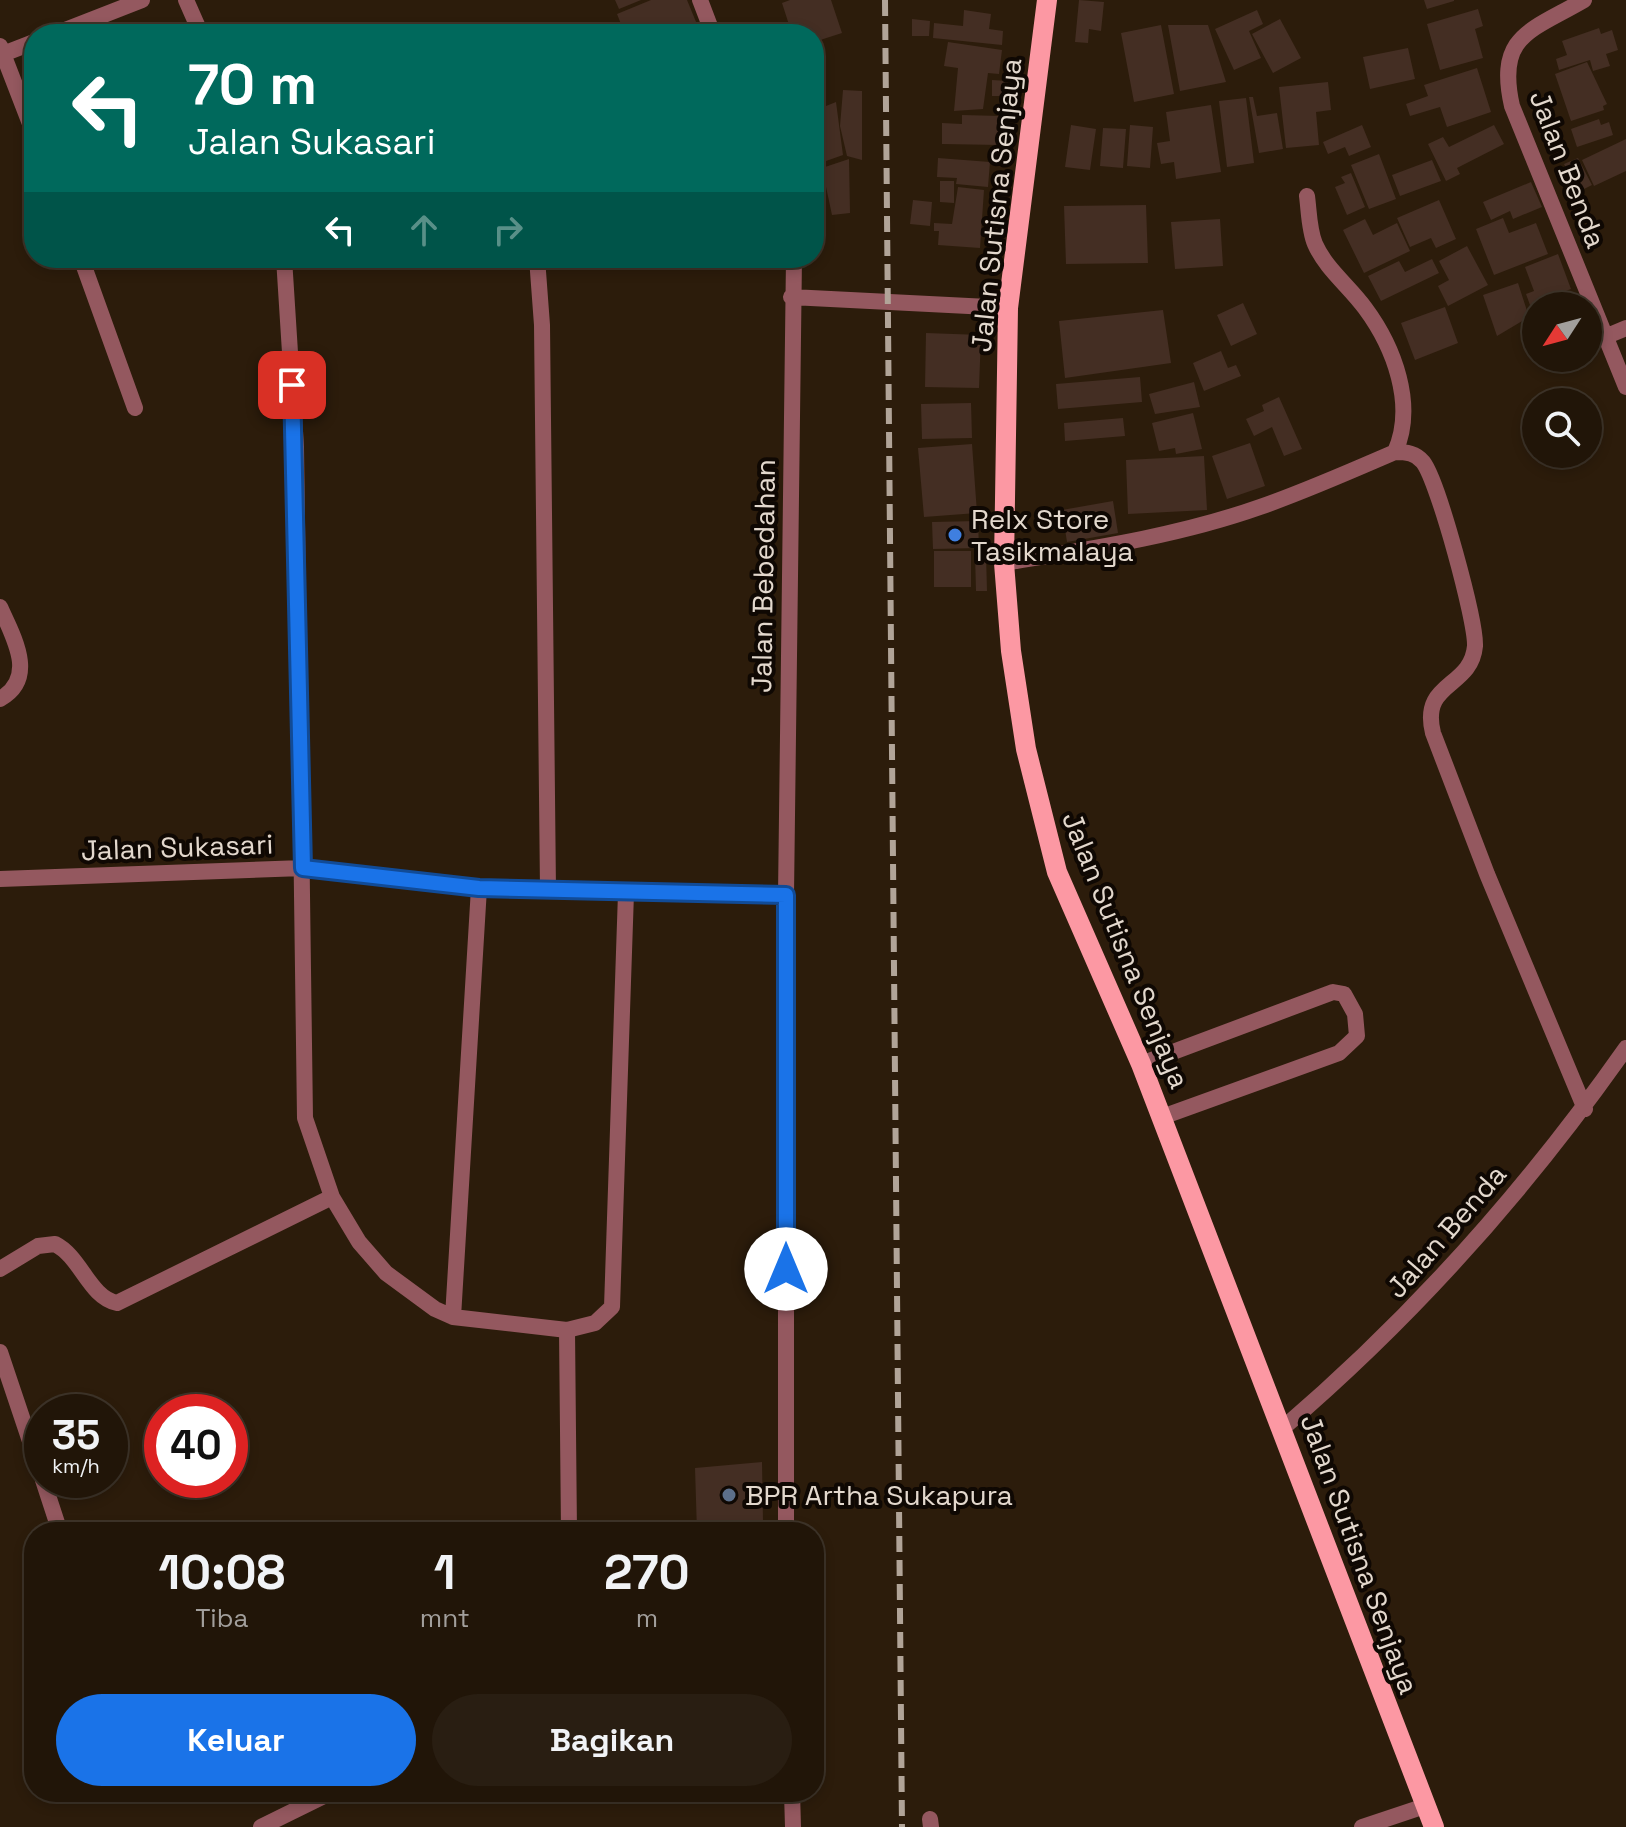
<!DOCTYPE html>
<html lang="id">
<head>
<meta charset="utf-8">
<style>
	body { margin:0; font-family:"Space Grotesk",sans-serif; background:#291e12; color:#f1f3f6; height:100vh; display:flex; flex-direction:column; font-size:30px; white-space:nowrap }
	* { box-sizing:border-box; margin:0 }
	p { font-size:26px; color:#a29f9c }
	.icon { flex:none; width:44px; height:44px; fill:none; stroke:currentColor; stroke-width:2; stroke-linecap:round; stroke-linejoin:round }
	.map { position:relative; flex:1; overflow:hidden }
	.details { position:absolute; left:24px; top:1522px; width:800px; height:280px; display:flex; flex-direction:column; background:#211508; border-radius:32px; box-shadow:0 4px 12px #0003,0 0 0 2px #3e3429 }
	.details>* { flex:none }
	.hud { position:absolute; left:24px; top:24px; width:800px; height:244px; border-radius:32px; box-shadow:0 4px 12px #0003,0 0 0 2px #3e3429; background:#00695c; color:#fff; overflow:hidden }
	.needle { width:52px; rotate:234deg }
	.controls { position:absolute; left:1522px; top:292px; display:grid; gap:16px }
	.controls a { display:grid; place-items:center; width:80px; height:80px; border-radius:50%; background:#211508; box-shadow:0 4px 12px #0003,0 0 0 2px #3e3429; font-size:40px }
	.speed { position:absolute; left:24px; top:1394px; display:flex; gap:16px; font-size:40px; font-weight:700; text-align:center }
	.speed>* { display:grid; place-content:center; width:104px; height:104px; border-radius:50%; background:#211508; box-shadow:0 4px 12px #0003,0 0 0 2px #3e3429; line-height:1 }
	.speed small { font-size:20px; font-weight:400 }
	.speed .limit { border:12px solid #d22; background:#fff; color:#111 }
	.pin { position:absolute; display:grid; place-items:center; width:68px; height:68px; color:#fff; margin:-34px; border-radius:16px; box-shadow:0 4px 12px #0006 }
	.me { position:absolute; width:88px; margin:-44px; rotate:0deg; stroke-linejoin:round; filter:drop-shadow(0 0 6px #0008) }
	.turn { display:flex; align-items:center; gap:28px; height:168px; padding:0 32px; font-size:36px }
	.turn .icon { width:104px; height:104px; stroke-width:2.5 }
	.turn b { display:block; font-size:56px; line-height:68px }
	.lanes { display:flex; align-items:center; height:76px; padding:0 32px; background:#0003; justify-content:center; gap:40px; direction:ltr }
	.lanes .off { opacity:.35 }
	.eta { display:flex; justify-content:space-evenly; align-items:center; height:136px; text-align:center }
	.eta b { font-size:48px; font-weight:700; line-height:56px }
	.primary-button { display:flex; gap:16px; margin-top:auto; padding:16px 32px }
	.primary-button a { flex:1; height:92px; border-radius:48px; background:#1a73e8; color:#fff; font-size:32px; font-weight:700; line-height:92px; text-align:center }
	.primary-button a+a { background:#291e12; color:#f1f3f6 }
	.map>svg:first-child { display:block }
	.building { fill:#442e23 }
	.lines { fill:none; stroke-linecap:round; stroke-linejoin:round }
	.service { stroke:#94585f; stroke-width:16 }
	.minor { stroke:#94585f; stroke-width:16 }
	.tertiary { stroke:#94585f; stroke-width:16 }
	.primary { stroke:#fc98a3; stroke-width:20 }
	.rail { stroke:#b1a498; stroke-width:6; stroke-dasharray:16 8; stroke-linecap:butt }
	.route-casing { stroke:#114b97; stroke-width:20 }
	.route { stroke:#1a73e8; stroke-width:14 }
	.shop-dot { fill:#3f7fe0; stroke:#0f0803; stroke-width:3 }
	.service-dot { fill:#5c6f8a; stroke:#0f0803; stroke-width:3 }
	.labels { text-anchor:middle; stroke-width:8; stroke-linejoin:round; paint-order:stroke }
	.street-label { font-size:28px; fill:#e3d8cd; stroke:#0f0803 }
	.poi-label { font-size:28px; fill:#e3d8cd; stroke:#0f0803; text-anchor:start }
</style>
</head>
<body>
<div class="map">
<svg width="1626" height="1827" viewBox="0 0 1626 1827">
	<rect width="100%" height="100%" fill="#2c1c0b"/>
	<path class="building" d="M615,0H641L619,9Z
		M651,0H687L701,34H625L617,14Z
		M790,0H831L842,33L814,42V34H792L782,3Z
		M1079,0L1104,2L1101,31L1089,29L1088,43L1075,42Z
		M1424,0H1454V1L1427,9Z
		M1478,9L1483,26L1475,29L1483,58L1440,70L1427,24Z
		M964,10L991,14L989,29L1003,31L1002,45L933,38L934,23L963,26Z
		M1257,10L1263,24L1249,31L1261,58L1234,70L1215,29Z
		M912,19L930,21L929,36H912Z
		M1280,19L1301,58L1273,73L1252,34Z
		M1161,25L1174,94L1134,102L1121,33Z
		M1168,25H1208L1226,82L1180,91Z
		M1599,28L1601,34L1612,30L1618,50L1606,54L1610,66L1593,71L1590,60L1559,70L1556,59L1567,55L1562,41Z
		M948,42L1002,50L999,74L988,73L983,109L954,111L958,68L944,66Z
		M1408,48L1415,79L1370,89L1363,57Z
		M1587,62L1607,104L1603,106L1604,110L1571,121L1555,74Z
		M1477,68L1491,112L1447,127L1440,107L1410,116L1406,104L1428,96L1424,85Z
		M992,80L1008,81V96H992Z
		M1328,82L1331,110L1316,112L1319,145L1286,148L1279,87Z
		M843,90L862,91V160L847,156L840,126Z
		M822,93L826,106L836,102L843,155L826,161L814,130V96Z
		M1249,97H1253L1257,116L1277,113L1283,149L1259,153Z
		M1246,98L1254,163L1227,167L1219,101Z
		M1211,105L1221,172L1176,179L1174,162L1161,164L1157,143L1170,141L1166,112Z
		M962,115L1001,116L1000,145L942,144V123L962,124Z
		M1599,119L1601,125L1609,122L1613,135L1577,147L1571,129Z
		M1071,125L1096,129L1090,170L1065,167Z
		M1130,125L1153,127L1150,168L1127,166Z
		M1362,125L1371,147L1349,156L1345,147L1328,154L1323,142Z
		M1494,125L1504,144L1457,168L1460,174L1446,181L1428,144L1443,137L1449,147Z
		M1103,128L1126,129L1123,168L1100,166Z
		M1626,139V171L1594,186L1582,160Z
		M1379,154L1396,199L1369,209L1351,165Z
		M938,158L990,162L988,187L956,184L957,178L937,177Z
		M1578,158L1592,185L1578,192L1564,164Z
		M849,159L850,213L832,215L822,168Z
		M1432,160L1441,181L1400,196L1392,175Z
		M1351,173L1365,207L1347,215L1335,187L1345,183L1341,177Z
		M940,181H954V203L940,202Z
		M1531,182L1542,207L1513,219L1510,211L1491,220L1483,202Z
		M958,187L984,190L980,248L938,245L939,231H934V223L952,224Z
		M913,200L932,202L930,226L910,224Z
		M1439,200L1456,239L1436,248L1431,238L1410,247L1397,218Z
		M1146,205L1148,263L1066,264L1064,206Z
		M1503,218L1509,233L1536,223L1548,254L1494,275L1476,229Z
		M1220,219L1223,266L1175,269L1171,222Z
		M1365,219L1373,235L1397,223L1410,251L1364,273L1343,230Z
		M1467,246L1488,285L1448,306L1438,286L1449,280L1439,261Z
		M1558,254L1571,289L1530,305L1526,294L1534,291L1525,267Z
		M1432,259L1439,273L1381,301L1368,276L1399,261L1405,272Z
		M1518,283L1529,317L1497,336L1483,295Z
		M1243,303L1257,334L1231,346L1217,315Z
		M1445,307L1458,343L1415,360L1401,323Z
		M1163,310L1171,363L1065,378L1059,321Z
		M926,333L981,335L979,388L925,387Z
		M1221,351L1228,368L1236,365L1241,376L1204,391L1193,363Z
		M1140,377L1142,402L1058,409L1056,384Z
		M1194,382L1200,407L1155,414L1149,394Z
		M1279,397L1302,449L1284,456L1272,427L1254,436L1246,419L1264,411L1262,405Z
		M971,403L972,438L922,439L921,404Z
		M1193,413L1202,449L1176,454L1175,448L1159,451L1152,423Z
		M1123,418L1125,436L1065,441L1064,423Z
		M1250,443L1265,486L1227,499L1212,456Z
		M972,444L977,513L924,517L918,448Z
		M1204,456L1207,510L1128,514L1126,460Z
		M1113,501L1118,533L1067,542L1062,510Z
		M978,521L979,548L933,549L932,522Z
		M934,551H971V587H934Z
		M975,554H986L987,591H976Z
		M762,1462L763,1522L697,1531L695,1468Z"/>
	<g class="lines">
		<path class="service" d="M1141,1064L1333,992L1344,994L1355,1014L1357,1036L1339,1053L1162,1117"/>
		<path class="minor" d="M186,0L201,34
			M1584,0C1531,31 1496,35 1512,106L1626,387
			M55,34L142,0
			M0,46L34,134
			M3,54L34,42
			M81,258L135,408
			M284,258L296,447L305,1118L332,1197L359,1242L386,1273L435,1309L453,1317L567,1330L595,1323L612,1307L626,893
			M537,258L542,325L548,890
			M1607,336L1626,328
			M1395,452C1406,452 1416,453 1423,462C1438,481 1476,621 1475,646C1471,689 1420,681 1433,733L1487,874L1585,1109
			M1004,563C1090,549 1178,536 1260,507C1306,491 1351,471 1395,452C1416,405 1394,347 1365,308C1349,286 1326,269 1315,244C1309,230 1309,211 1307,196
			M0,607C13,636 38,678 0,699
			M0,879L303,868L479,888L786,895
			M0,1269L38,1246L55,1244C81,1257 89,1297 117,1303L332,1197
			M453,1317L479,888
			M567,1330L569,1532
			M0,1352L42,1477
			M1283,1428C1414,1316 1527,1189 1626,1048
			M43,1480L60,1532
			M930,1819L931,1827
			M261,1827L332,1792
			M1362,1827L1425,1806"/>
		<path class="tertiary" d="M700,0L713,34
			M791,297L1008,308
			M786,1532V895L794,258
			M792,1792L793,1827"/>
		<path class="primary" d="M1047,0L1008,308L1004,563L1011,651L1026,749L1057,872L1141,1064L1434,1827"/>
		<path class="rail" d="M885,0L902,1827"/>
	</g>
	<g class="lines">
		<defs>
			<path id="route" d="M292,385L303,868L479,888L786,895V1269"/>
		</defs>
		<use href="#route" class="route-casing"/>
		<use href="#route" class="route"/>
	</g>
	<circle class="shop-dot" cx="955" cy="535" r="8"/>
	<circle class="service-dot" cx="729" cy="1495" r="8"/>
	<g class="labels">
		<g class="street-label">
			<text transform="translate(1568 169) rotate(69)" y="10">Jalan Benda</text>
			<text transform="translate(996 205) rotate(-84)" y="10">Jalan Sutisna Senjaya</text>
			<text transform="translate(763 576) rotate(-89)" y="10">Jalan Bebedahan</text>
			<text transform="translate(177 847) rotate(-2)" y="10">Jalan Sukasari</text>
			<text transform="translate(1126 950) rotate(68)" y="10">Jalan Sutisna Senjaya</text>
			<text transform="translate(1446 1231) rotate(-49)" y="10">Jalan Benda</text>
			<text transform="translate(1360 1554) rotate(70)" y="10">Jalan Sutisna Senjaya</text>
		</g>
		<g class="poi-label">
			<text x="971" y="529">Relx Store<tspan x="971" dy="32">Tasikmalaya</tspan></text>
			<text x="745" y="1505">BPR Artha Sukapura</text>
		</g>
	</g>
</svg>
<div class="controls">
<a><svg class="needle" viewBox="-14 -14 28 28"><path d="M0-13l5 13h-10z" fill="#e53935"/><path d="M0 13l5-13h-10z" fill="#a29f9c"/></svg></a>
<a><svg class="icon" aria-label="search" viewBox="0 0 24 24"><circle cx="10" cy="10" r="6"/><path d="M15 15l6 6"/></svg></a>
</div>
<div class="speed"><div>35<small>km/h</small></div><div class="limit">40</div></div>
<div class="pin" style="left:292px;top:385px;background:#d93025"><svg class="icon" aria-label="arrive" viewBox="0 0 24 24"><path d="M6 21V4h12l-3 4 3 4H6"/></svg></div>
<svg class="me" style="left:786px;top:1269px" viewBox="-20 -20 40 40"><circle r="19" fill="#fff"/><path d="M0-13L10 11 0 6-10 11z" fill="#1a73e8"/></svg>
<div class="hud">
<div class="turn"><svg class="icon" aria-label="left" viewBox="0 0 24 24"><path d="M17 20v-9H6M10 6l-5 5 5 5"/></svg><div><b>70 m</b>Jalan Sukasari</div></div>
<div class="lanes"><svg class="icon" aria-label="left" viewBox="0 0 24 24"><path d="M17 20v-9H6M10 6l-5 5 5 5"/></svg><svg class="icon off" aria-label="ahead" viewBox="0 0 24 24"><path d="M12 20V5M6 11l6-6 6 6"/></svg><svg class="icon off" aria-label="right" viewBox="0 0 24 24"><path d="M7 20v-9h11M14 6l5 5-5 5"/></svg></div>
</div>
<section class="details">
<div class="eta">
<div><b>10:08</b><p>Tiba</p></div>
<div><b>1</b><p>mnt</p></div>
<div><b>270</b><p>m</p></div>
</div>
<div class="primary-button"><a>Keluar</a><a>Bagikan</a></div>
</section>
</div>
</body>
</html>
